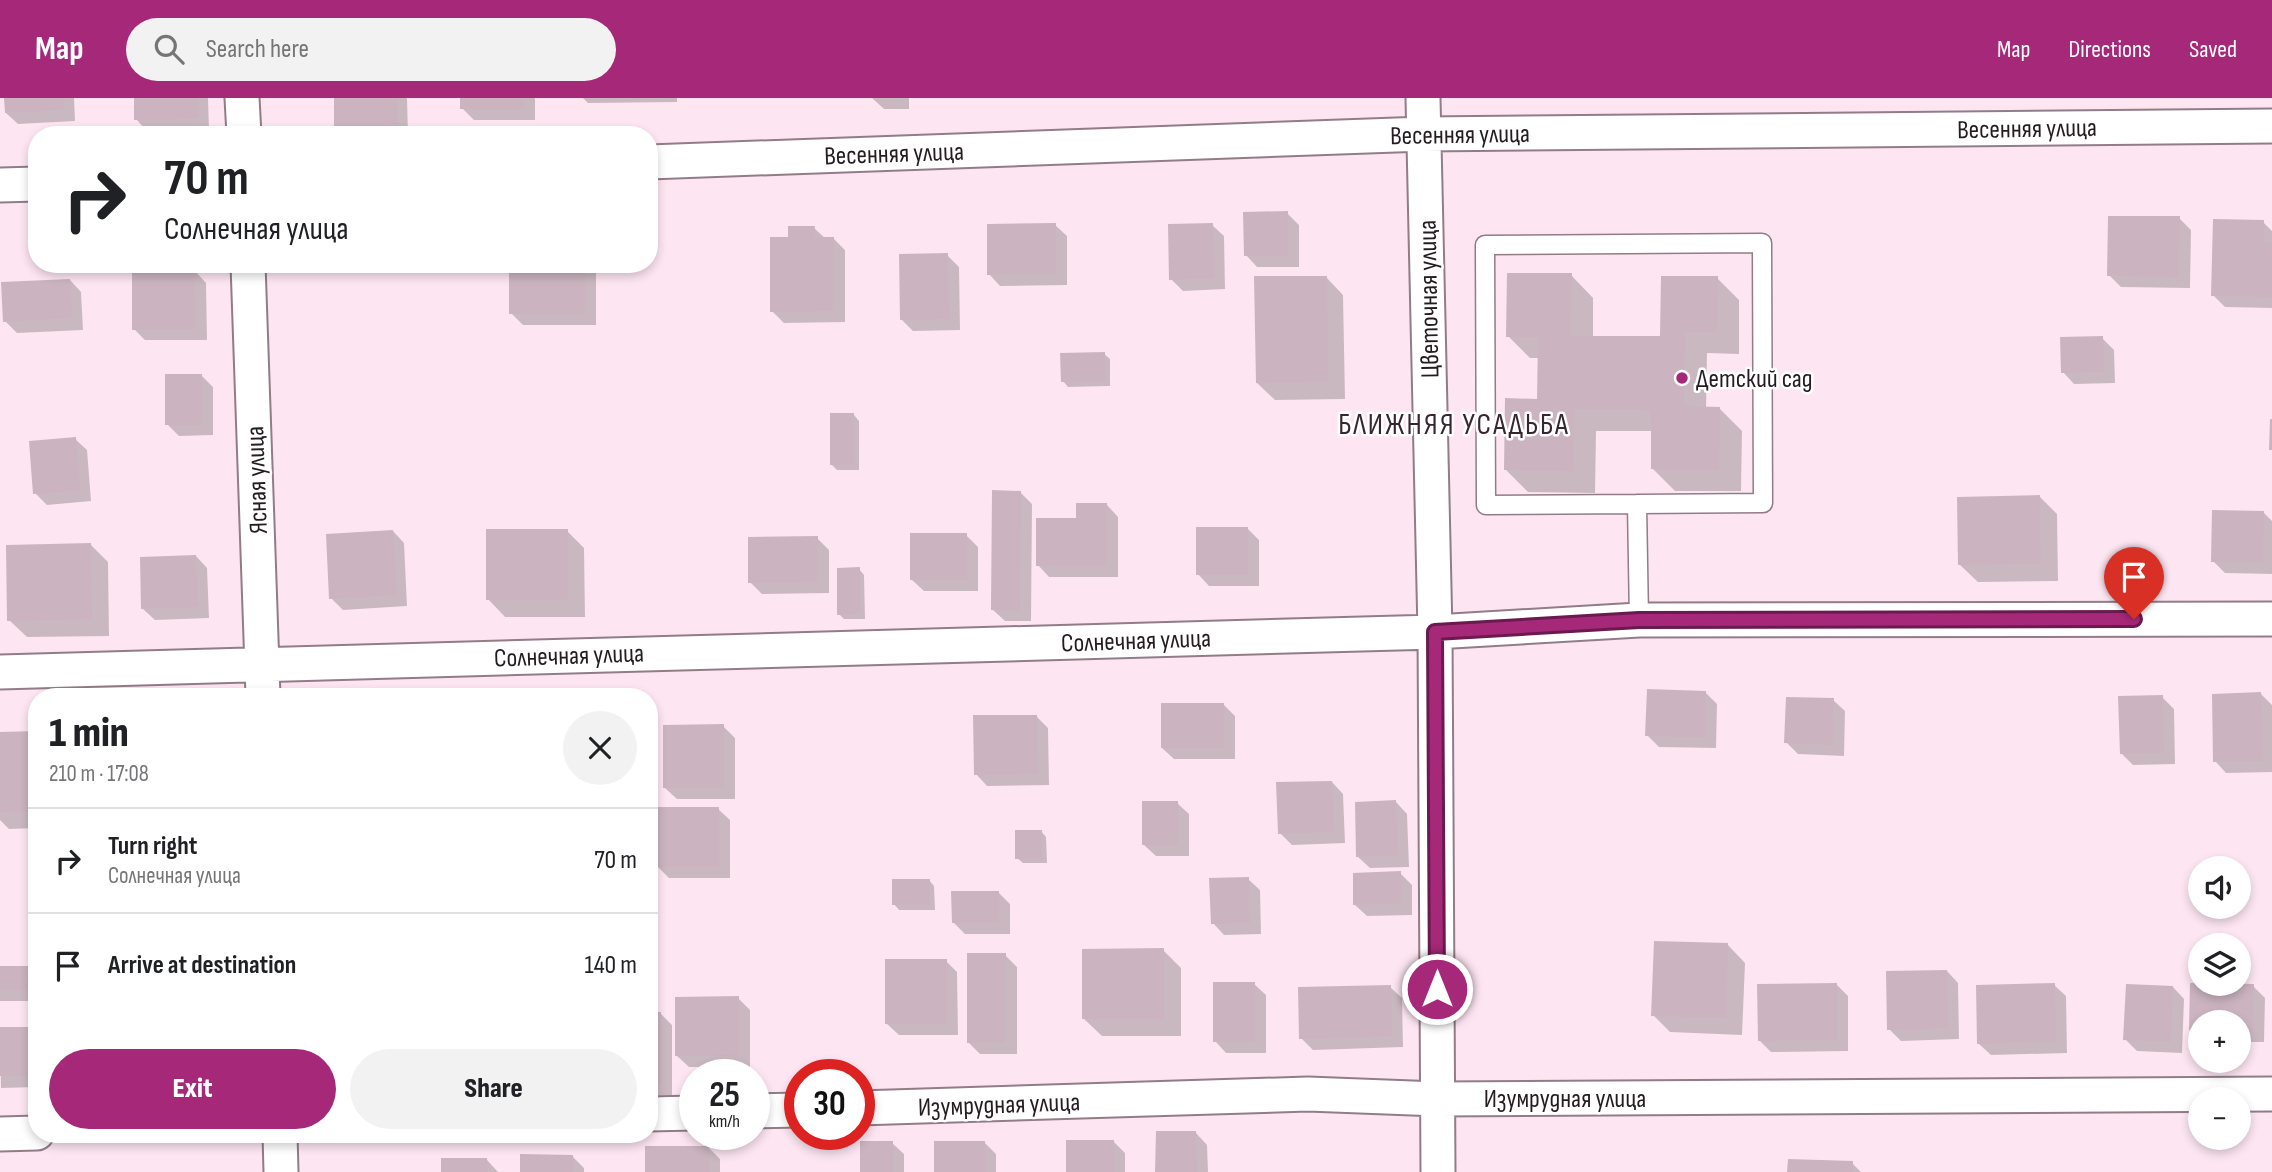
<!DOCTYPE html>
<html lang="en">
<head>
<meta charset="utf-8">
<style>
	body { margin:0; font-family:"Sofia Sans Condensed",sans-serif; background:#f2f2f2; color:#202124; height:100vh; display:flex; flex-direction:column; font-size:26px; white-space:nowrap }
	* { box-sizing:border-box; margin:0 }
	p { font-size:23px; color:#757577 }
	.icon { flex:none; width:38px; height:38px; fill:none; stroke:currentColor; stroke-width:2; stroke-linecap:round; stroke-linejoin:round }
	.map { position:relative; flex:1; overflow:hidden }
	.drawer { position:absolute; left:28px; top:590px; width:630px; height:455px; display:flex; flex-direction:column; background:#fff; border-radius:28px; box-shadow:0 4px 10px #0003 }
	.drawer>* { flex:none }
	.banner { position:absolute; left:28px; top:28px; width:630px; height:147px; border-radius:28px; box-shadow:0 4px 10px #0003; background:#fff; color:#202124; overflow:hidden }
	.buttons { position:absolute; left:2188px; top:758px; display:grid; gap:14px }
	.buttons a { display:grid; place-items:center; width:63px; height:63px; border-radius:50%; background:#fff; box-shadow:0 4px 10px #0003; font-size:35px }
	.speed { position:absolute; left:679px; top:961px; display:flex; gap:14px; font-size:35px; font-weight:700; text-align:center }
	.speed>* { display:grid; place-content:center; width:91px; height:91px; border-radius:50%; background:#fff; box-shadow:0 4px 10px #0003; line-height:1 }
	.speed small { font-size:18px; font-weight:400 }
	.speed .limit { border:10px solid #d22; background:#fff; color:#111 }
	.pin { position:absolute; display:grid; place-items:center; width:60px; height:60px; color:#fff; margin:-72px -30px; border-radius:50% 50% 50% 0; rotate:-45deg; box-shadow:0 0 7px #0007 }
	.pin .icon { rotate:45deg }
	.me { position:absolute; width:77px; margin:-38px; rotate:0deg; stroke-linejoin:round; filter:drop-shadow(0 0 5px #0008) }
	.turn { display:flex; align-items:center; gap:24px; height:147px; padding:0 21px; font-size:32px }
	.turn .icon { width:91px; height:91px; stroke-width:2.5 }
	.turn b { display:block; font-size:49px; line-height:60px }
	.round { display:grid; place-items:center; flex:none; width:74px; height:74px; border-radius:37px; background:#f2f2f2 }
	.summary { display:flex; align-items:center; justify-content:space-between; height:119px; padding:0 21px }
	h1 { font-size:42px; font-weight:800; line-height:52px }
	.primary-button { display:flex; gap:14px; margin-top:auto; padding:14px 21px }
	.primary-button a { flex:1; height:80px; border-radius:42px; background:#a52879; color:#fff; font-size:28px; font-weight:800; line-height:80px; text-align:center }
	.primary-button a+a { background:#f2f2f2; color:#202124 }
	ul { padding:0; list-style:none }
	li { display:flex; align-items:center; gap:21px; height:105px; padding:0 21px; border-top:2px solid #e0e0e0 }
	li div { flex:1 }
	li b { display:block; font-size:26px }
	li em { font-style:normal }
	header { display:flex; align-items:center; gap:42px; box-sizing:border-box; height:98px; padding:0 35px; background:#a52879; color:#fff }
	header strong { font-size:33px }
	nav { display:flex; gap:38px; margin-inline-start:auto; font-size:24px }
	.search { width:490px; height:63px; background:#f2f2f2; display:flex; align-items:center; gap:18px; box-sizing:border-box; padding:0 24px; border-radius:38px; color:#757577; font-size:26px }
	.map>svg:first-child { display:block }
	.shadow { fill:#0003 }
	.building { fill:#cbb4c0 }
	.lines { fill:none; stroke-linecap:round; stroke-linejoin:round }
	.service-casing { stroke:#917c87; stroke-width:21 }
	.minor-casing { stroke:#917c87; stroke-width:37 }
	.service { stroke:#fff; stroke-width:18 }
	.minor { stroke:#fff; stroke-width:33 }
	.route-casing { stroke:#6b1a4f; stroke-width:18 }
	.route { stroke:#a52879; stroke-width:12 }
	.poi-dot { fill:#a52879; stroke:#fff; stroke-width:2.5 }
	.labels { text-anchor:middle; stroke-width:5; stroke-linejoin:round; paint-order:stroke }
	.street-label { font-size:26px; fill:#241c20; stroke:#fff }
	.poi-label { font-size:26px; fill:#241c20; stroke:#fff; text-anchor:start }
	.quarter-label { font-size:30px; letter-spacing:2px; fill:#37262f; stroke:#fff }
</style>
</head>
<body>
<header>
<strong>Map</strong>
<div class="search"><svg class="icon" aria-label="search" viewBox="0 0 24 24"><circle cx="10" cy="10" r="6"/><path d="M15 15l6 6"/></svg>Search here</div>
<nav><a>Map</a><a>Directions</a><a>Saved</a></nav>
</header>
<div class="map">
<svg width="2272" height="1074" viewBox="0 0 2272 1074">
	<rect width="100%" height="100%" fill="#fde6f2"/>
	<path class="shadow" d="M6,0H74L75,23L18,26L6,15Z
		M136,0H208L209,32L147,33L136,21Z
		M335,0H407L408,37H335Z
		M462,0H535V22H474L462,10Z
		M583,0H677V4L588,5Z
		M872,0H909V11H884Z
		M1287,115L1299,127V169H1257L1246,157Z
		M2179,120L2191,132L2190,190L2121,189L2109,177Z
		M2263,124L2272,133V210L2225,209L2213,197Z
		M1055,127L1067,138V187L1000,188L989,176Z
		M1212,127L1224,138L1225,191L1183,193L1171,181Z
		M814,130L825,140H833L845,152V224L784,225L772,213L790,141Z
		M947,157L959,169L960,232L913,233L902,222Z
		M511,166H596V227H523L511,215Z
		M195,173L206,185L207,242H145L134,231Z
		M1571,177L1593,200V240H1662L1717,180L1739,202V256L1707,255L1706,310H1719L1742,333L1741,393H1675L1652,370L1653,333H1596L1595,395L1528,394L1506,372L1539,302L1540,260H1530L1508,238Z
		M1326,179L1343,197L1345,301L1275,302L1257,285Z
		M70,182L81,194L83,232L17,235L5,223Z
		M2102,240L2114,252L2115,285L2074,286L2063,274Z
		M1104,256L1110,261V288L1068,289L1063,283Z
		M201,277L213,289V337L179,338L167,326Z
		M854,317L859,323V372H837L831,366Z
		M75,341L87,352L91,403L47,407L35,395Z
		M1020,394L1032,406L1031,523H1005L993,512Z
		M2040,399L2057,416L2058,483L1978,484L1960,467Z
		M1107,407L1118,419V479H1049L1038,467L1078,421Z
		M2264,415L2272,423V476L2225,475L2213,463Z
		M1247,430L1259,442V488H1209L1198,476Z
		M393,433L404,445L407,508L343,512L331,500Z
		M567,433L584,450L585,519H505L488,501Z
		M966,437L978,449V493H924L912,482Z
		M817,440L829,452V495L762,496L750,484Z
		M91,447L108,464L109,538L27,539L9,522Z
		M196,458L207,470L209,520L155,522L143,511Z
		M859,471L864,477L865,521H844L839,516Z
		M1705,594L1717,606L1716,650L1659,649L1647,637Z
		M2261,596L2272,607V674L2226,675L2215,663Z
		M639,597L641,598H491Z
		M2162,599L2174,611L2175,666L2133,667L2121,655Z
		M1833,602L1845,613L1844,658L1798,656L1786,644Z
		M649,607L657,614V660H649Z
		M1224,607L1235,618V661H1174L1162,650Z
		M1036,618L1048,630L1049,687L987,688L976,676Z
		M723,628L735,640V701H677L665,690Z
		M37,634V730L9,731L0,722V635Z
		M1332,684L1343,696L1345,745L1292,747L1280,735Z
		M1396,704L1407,716L1409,769L1370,770L1358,759Z
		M1177,705L1189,716V758H1156L1144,747Z
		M718,711L730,722V780H669L657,768Z
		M1041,733L1046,739L1047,765H1023L1017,760Z
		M1400,775L1412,787V817L1367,818L1355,807Z
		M1248,781L1260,792L1261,836L1224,837L1213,825Z
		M929,782L934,788L935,812H899L894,806Z
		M999,795L1010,806V836H965L954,825Z
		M1728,847L1745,865L1742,937L1670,934L1653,917Z
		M1163,852L1181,870V938H1102L1084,921Z
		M1005,857L1017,869V956H980L969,945Z
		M946,863L957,874L958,937H899L887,926Z
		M33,869L37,873V903H0V870Z
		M1947,873L1958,885L1959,941L1901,943L1889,931Z
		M1254,886L1266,897V955H1226L1215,943Z
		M1836,886L1848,898V953L1771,954L1760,943Z
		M2054,887L2066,898L2067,955L1991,957L1979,946Z
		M2192,887L2253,888L2265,900L2264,944H2238V924H2200V940L2191,931Z
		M1390,889L1402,900L1403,949L1313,952L1301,940Z
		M2173,889L2184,901L2182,955L2137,953L2125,941Z
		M738,900L750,912V969H689L677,958Z
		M649,916H661L672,927V997L649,998Z
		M37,930V989L1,990L0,931Z
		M1196,1035L1207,1047L1208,1074H1157Z
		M984,1044L996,1056V1074H936Z
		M1114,1044L1125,1055V1074H1068Z
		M892,1045L904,1056V1074H862Z
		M708,1049L720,1061V1074H647Z
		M572,1058L584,1070V1074H522Z
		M487,1062L498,1074H443Z
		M1852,1065L1861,1074H1789Z"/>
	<path class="building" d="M4,0H64V12L5,15Z
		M134,0H198V21L134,22Z
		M334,0H397V37H334Z
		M460,0H524L525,11H460Z
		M1288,113V158H1244L1243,114Z
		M2108,118H2180L2179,179L2107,178Z
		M2213,121L2264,122V145H2272V199L2211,198Z
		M1056,125V176L987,177V126Z
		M1213,125L1215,180L1169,182L1168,126Z
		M788,128H815L814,139H834V213L770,214V139H788Z
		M948,155L949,221L900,222L899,156Z
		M509,166H585V216H509Z
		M195,171L196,231L132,232V172Z
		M1507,175H1572L1571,238H1660L1661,178H1718L1717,234H1685L1684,308L1720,309L1719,371H1651V312L1574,311L1573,373L1504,372L1505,300L1537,301L1538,239H1506Z
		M1254,178H1327L1328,284L1256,285Z
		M70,181L72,220L3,224L1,184Z
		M2103,238L2104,274L2061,275L2060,239Z
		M1105,254L1106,283L1061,284L1060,255Z
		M165,276H202V327H165Z
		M830,315H854L855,367H830Z
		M2270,321H2272V352H2269Z
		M76,339L80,392L33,396L29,343Z
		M992,392L1021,393L1020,513L991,512Z
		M2040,397L2041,466L1958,467L1957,399Z
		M1076,405H1107V468H1036V420H1076Z
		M2212,412L2264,413L2263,465L2211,464Z
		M1196,429H1248V477H1196Z
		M486,431H568V502H486Z
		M393,432L397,497L329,501L326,436Z
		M910,435H967V482H910Z
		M818,438V484L748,485V439Z
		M91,445L92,521L7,523L6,447Z
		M196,457L198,509L141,511L140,459Z
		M860,469V516L837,517V470Z
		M1647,591L1706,593L1705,640L1645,638Z
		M2261,594L2263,663L2213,664L2212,596Z
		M640,595V598H540V596Z
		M2163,597L2164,655L2120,656L2118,598Z
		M1786,599L1834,600L1833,647L1784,645Z
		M1161,605H1224V650H1161Z
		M973,617H1037L1038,676L974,677Z
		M724,626V690H663V627Z
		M37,633V713L0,714V634Z
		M1332,683L1334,734L1278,736L1276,684Z
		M1396,702L1398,758L1356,759L1355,704Z
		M1142,703H1178V747H1142Z
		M655,709H719V769H656Z
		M1015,732H1042V761H1015Z
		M1401,773V806L1353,807V775Z
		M1249,779L1250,825L1211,826L1209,780Z
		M892,781H930V807H892Z
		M951,793H999V825H952Z
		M1654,843L1728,845L1726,920L1651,918Z
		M1164,850V921H1082V851Z
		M967,855H1006V945H967Z
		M885,861H947V926H885Z
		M0,868H34V892H0Z
		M1947,872L1948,930L1887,932L1886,873Z
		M1213,884H1255V944H1213Z
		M1837,885V942L1758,943L1757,886Z
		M2055,885L2056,944L1977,946L1976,887Z
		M2190,885L2254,886L2253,933H2238V924H2200V932H2189Z
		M2126,886L2173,888L2171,944L2123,942Z
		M1391,887L1392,938L1299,941L1298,889Z
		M739,898V958H675V899Z
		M649,914H661V986L649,987Z
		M0,929H37V978H0Z
		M1156,1033H1196L1197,1074H1155Z
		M1066,1042H1114V1074H1066Z
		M860,1043H893V1074H860Z
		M934,1043H985V1074H934Z
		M645,1048H709V1074H645Z
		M520,1056L573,1057V1074H520Z
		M441,1060H487L488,1074H441Z
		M1788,1061L1853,1063V1074H1787Z"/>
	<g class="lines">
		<defs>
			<path id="service" d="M1637,406L1486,407L1485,147L1762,145L1763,405L1637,406L1639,522"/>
			<path id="minor" d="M242,0L244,37
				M1423,0L1435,534L1438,1074
				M649,64L1424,36L2272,28
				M0,87L37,86
				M248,166L263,598
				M0,574L1435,534L1639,522L2272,521
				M859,1010L1308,996L1438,1001L2272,996
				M754,1013L800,1012
				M649,1016L695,1015
				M0,1036L37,1035
				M280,1036L281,1074"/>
		</defs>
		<use href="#service" class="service-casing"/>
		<use href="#minor" class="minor-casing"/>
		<use href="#service" class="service"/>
		<use href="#minor" class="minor"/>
	</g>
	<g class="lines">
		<defs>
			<path id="route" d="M1437,891L1435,534L1639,522L2134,521"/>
		</defs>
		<use href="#route" class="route-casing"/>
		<use href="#route" class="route"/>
	</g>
	<circle class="poi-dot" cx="1682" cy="280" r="7"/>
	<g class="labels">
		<g class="street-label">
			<text transform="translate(2027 30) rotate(-1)" y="9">Весенняя улица</text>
			<text transform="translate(1460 36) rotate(-1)" y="9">Весенняя улица</text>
			<text transform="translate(894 55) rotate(-2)" y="9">Весенняя улица</text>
			<text transform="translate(1428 201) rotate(-91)" y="9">Цветочная улица</text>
			<text transform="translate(256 382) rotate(-92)" y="9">Ясная улица</text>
			<text transform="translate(1136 542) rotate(-2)" y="9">Солнечная улица</text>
			<text transform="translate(569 557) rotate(-2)" y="9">Солнечная улица</text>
			<text x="1565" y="1009">Изумрудная улица</text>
			<text transform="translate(999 1006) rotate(-2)" y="9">Изумрудная улица</text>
		</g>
		<g class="poi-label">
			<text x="1696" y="289">Детский сад</text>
		</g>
		<g class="quarter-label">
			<text x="1454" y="336">БЛИЖНЯЯ УСАДЬБА</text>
		</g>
	</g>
</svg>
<div class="buttons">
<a><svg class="icon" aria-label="sound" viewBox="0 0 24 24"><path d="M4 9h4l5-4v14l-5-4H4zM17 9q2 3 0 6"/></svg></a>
<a><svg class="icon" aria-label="layers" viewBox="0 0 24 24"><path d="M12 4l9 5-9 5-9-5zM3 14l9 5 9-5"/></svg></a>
<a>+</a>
<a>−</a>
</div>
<div class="speed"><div>25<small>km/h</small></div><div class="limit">30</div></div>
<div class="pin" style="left:2134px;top:521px;background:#d93025"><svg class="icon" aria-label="arrive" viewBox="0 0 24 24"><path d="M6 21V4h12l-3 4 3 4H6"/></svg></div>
<svg class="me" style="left:1437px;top:891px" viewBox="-20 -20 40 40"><circle r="17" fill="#a52879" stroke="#fff" stroke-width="3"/><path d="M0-11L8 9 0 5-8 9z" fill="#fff"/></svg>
<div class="banner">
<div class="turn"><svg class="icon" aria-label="right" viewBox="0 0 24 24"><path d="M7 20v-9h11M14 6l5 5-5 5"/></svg><div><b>70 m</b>Солнечная улица</div></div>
</div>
<section class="drawer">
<div class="summary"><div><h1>1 min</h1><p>210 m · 17:08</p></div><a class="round"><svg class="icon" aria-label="close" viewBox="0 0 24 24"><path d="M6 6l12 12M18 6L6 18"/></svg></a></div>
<ul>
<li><svg class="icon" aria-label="right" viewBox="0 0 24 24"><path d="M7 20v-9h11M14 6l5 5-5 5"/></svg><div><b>Turn right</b><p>Солнечная улица</p></div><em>70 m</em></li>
<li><svg class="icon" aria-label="arrive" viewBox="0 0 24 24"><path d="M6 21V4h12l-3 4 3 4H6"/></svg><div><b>Arrive at destination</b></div><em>140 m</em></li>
</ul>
<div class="primary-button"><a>Exit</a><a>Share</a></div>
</section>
</div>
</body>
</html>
